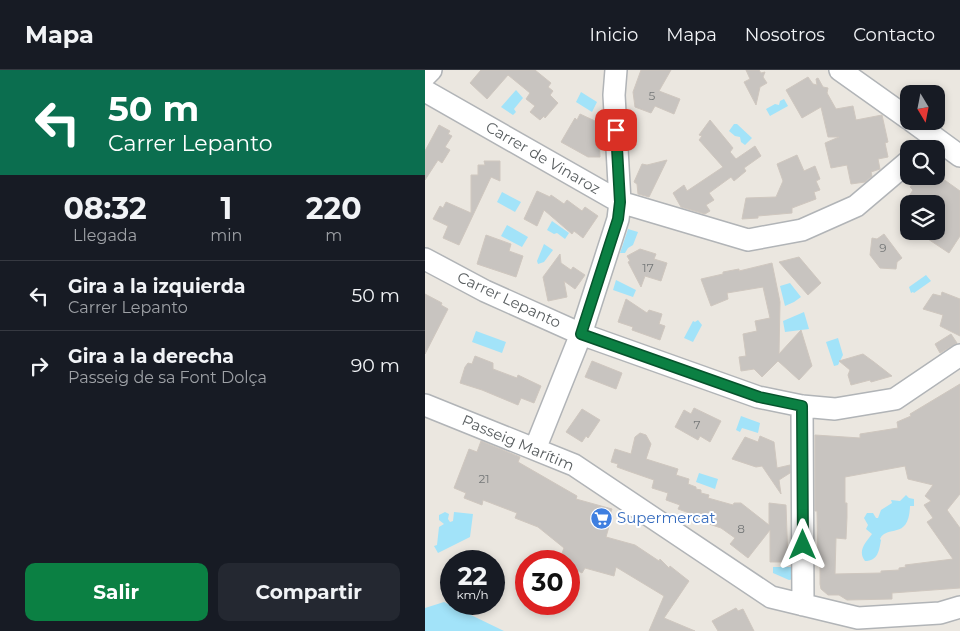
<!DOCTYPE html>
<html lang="es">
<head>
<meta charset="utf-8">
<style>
	body { margin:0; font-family:Montserrat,sans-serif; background:#242831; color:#f1f3f6; height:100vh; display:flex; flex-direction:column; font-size:19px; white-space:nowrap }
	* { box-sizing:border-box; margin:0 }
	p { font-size:16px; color:#9ea1a6 }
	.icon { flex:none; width:28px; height:28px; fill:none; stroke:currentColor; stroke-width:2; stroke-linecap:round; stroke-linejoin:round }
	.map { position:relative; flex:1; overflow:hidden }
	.drawer { display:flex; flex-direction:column; background:#171b24; width:425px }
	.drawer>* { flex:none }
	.guide { background:#0b6e4f; color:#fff; overflow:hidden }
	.needle { width:32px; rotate:170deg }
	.tools { position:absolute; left:475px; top:15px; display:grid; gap:10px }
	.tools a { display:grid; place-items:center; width:45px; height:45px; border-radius:10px; background:#171b24; box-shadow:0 2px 8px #0003; font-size:25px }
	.speed { position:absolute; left:15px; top:480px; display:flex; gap:10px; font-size:25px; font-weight:700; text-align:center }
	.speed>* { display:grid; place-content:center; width:65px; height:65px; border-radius:50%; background:#171b24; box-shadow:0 2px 8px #0003; line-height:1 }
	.speed small { font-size:12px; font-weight:400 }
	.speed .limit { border:8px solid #d22; background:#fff; color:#111 }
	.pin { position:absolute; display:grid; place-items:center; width:42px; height:42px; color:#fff; margin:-21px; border-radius:10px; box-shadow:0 2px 8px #0006 }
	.me { position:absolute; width:55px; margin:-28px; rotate:0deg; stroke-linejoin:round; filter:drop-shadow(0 0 4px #0008) }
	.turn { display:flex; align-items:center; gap:18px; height:105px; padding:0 25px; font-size:22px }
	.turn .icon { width:65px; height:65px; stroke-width:2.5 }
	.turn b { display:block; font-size:35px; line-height:42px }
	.eta { display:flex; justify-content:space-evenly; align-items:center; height:85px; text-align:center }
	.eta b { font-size:30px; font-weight:700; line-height:35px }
	.cta { display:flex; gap:10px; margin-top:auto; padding:10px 25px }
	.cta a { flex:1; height:58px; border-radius:10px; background:#0b8043; color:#fff; font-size:20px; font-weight:700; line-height:58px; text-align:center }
	.cta a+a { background:#242831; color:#f1f3f6 }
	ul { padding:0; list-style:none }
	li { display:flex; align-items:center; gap:15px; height:70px; padding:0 25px; border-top:1px solid #363941 }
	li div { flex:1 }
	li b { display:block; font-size:19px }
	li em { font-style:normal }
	header { display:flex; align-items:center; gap:30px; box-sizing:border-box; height:70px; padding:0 25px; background:#171b24; border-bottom:1px solid #363941 }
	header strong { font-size:24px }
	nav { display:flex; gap:28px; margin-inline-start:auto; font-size:18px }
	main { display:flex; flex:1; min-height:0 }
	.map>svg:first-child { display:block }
	.water { fill:#a2e3f9 }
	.building { fill:#c8c4c0; stroke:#cfc7bf; fill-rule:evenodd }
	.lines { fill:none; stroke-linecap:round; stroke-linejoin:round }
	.minor-casing { stroke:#b1b4b7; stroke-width:24 }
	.minor { stroke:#fff; stroke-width:21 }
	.route-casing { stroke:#07532c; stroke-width:12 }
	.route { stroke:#0b8043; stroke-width:9 }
	.labels { text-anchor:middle; stroke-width:4; stroke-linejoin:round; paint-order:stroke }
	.number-label { font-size:12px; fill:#757878 }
	.street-label { font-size:15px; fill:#595e60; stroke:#fff }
	.shop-label { font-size:15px; fill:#366cbe; stroke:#fff; text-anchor:start }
</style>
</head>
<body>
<header>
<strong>Mapa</strong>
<nav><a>Inicio</a><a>Mapa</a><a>Nosotros</a><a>Contacto</a></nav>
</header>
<main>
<section class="drawer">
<div class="guide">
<div class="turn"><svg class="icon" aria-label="left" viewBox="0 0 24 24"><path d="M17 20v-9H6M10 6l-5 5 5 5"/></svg><div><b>50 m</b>Carrer Lepanto</div></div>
</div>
<div class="eta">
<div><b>08:32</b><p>Llegada</p></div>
<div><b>1</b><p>min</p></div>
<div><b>220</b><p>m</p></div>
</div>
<ul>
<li><svg class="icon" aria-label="left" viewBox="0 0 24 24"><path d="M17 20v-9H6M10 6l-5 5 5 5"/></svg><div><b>Gira a la izquierda</b><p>Carrer Lepanto</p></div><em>50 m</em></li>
<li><svg class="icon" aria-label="right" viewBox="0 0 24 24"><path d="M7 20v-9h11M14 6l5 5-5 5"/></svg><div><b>Gira a la derecha</b><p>Passeig de sa Font Dolça</p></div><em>90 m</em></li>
</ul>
<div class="cta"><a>Salir</a><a>Compartir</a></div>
</section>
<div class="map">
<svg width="535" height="561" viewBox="0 0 535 561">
	<rect width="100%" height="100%" fill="#ebe7e0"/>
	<path class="water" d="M91,20L98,28L89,39L91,42L88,45L76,37Z
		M156,22L172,32L167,42L151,32Z
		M359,29L363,36L345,46L341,39L350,34L354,35L355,31Z
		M309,54H312L327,68L320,75L316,72L315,67L310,66L304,61Z
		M77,122L96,132L90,142L72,132Z
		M127,151L144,163L140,169L132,163L129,164L122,160Z
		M82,155L103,167L97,177L76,166Z
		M203,159L213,162L208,175L203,178L200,183H195Z
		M119,174L128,180L119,192L113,194L112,191Z
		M501,205L506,211L489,223L488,222L486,223L484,217Z
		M191,210L211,220L208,227L188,220Z
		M365,213L376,227L369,232L360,236L355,216Z
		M379,242L384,259L360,262L358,251Z
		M273,250L277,255L268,272L259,268L268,251L270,252Z
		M51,261L81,272L77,283L47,272Z
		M413,268L418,285L413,295L409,296L401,272Z
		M316,346L335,353L333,363L317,358L315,362L311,360Z
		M274,403L293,409L290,419L271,412Z
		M481,425L484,428L489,429V436H485C484,471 462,454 455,469L456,470C454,481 453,491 440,491C432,481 441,472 447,464L441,459L443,455L439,448L442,443H448L451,448H453L456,440L467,433L466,430L475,431Z
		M20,442L24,444L23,449L25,452L28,451L29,442L48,444L45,467L13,483L9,476L12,475L14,457L19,454L14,450V445Z
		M348,497H368V509L364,510L348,503Z
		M19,532L79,561H0V538Z"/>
	<path class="building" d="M56,0H110L126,13L123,17L128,21L125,25L133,33L120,48L119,46L115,50L105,42L110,36L101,29L105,23L83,5L62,29L45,13Z
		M216,0H246L234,21L255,29L249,44L230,36L226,43L210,37L208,22Z
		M321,0H334L336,3L340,2L338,7L342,13L335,17L331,35L319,12L325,9Z
		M383,7L388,14L392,15L391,9L393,8L398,17L403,18L402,23L411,39L428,36L431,50L457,45L463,72L460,73L463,87L453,89L455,99L446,102L447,106L440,112L426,114L422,95L406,98L400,73L414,67H403L396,37L377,48L361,20Z
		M155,44L170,51V58H174L175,87H163L136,72L150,48L152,50Z
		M285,50L308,78L305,82L311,89L330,76L336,86L319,98L321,101L309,111L306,107L284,123L289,130L281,135L285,141L280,144L256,137L248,123L259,115L262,121L298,97L274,70L277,66L274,65Z
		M14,55L25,61L23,64L27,66L20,77L25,80L17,93L13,90L0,110V81Z
		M372,85L379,101L390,96L395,109L391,111L395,120L389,122L391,129L367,138V143L333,146V148L317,149L321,128L351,127L358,111L352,94Z
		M242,90L224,127L213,124L212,114L209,112L217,94L222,95Z
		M59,91H75V111L66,107L34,175L18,168L23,156L8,149L15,136L18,138L21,132L46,143V105H53V95H60Z
		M493,106H514L535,121V166L524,183L491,161H511V134H479L488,120L485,117Z
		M112,121L125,127L126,125L139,134L142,130L157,141L160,137L173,146L158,168L149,161L147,164L119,140L112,156L99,149Z
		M459,164L477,188L472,192L471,199L455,198L445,185L447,168L452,169Z
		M61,165L86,174L84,181L98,186L91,207L52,194Z
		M215,179L231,184L229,189L242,193L236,211L220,206L216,217L203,192L205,191L202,186Z
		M135,184L136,193L146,200L148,197L160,205L150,219L139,211L142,227L123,231L118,207Z
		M374,187L396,213L383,225L354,192Z
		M347,193L355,232L354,284L376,260L387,296L374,310L353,291L337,307L329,299L316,301L314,287L321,286L318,264L332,261L330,251L345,248L338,217L302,223L303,229L286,236L276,209L298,204V202L314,199V201Z
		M517,222L535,229V266L515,256L518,245L498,239L508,224L516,226Z
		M0,224L17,233L16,235L23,239L0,284Z
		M201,229L222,243L224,240L237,244L234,254L240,256L235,270L207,260L208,257L193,252Z
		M526,264L532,273L515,283L510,274Z
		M438,284L449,292L467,306L446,312L445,310L426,315L423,305L425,300L414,291Z
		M50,286L68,293V299L92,308L93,305L116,316L109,333L96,328L93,335L57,320L35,313L40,297L43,293L47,294Z
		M167,291L197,303L191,319L160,307Z
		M535,314V424L522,440L535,458V518L467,523V529L422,530L414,525H403L396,519L395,514V493H393L392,441H390V365L435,368V364L473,358L472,352L486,346L485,344ZM480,396L483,409L508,415L500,426L506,431L499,435L508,448L502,452L528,489L480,495L481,497L474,498V500L456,501V503L410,504L411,468L421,469L422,447V433H420V407Z
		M269,338L296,351L285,372L275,366L273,370L250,357L259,340L266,344Z
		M157,339L175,350L163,368L161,366L157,372L141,362Z
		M215,363L221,365L226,374L221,389L253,399L251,405L264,409L263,414L271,417V419L276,420V423L284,425L283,428L308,435L309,433H316L344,455V433L361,435L363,492H345V460L323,488L305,474L310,468L296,458L266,448L267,444L253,439L255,435L241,430L243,423L227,418L229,410L203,401L192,397L193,394L186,392L190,379L206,384L210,367Z
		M335,366L349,372L352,398L365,395V403L354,410L356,424L337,396L331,397L307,389L320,367L333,372Z
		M56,371L95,387L93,392L152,426L151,429L187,439L185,445L187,446L181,467L210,475L234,491L235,489L244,498L245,496L264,511L239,548L270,561H224L239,526L191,497L189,506L160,498L157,503L144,496V491H134L139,478L113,457L90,448L92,443L58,430L57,435L39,428L41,423L29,418L44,379L52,382Z
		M311,538L313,541L318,539L329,561H293L287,551Z"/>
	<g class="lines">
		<defs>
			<path id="minor" d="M415,0L484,49
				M0,6L6,0
				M0,21L195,132L323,170L377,160L431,136L484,91
				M487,51L535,86
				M0,189L60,221L156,264L333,327L377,336L410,339L470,329L535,285
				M0,335L149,395L346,527L433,548L515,543L535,537
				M377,336L378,535
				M110,379L156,264L193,149L195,132L189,25L191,0"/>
		</defs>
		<use href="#minor" class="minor-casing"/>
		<use href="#minor" class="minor"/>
	</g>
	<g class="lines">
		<defs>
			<path id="route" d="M191,60L195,132L193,149L156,264L334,327L377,336L378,475"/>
		</defs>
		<use href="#route" class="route-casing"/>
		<use href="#route" class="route"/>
	</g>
	<defs>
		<symbol id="supermarket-disc" viewBox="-11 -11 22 22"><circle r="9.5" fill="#3f7fe0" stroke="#fff"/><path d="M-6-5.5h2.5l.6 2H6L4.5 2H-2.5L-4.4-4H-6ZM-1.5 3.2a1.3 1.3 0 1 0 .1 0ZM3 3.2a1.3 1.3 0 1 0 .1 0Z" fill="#fff"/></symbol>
	</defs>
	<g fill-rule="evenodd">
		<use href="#supermarket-disc" x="164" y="436" width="25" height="25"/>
	</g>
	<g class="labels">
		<g class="number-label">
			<text x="227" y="30">5</text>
			<text x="458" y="182">9</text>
			<text x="223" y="202">17</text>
			<text x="272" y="359">7</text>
			<text x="59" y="413">21</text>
			<text x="316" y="463">8</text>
		</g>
		<g class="street-label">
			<text transform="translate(118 88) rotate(30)" y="5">Carrer de Vinaroz</text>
			<text transform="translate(84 230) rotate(25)" y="5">Carrer Lepanto</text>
			<text transform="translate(93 373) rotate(23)" y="5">Passeig Marítim</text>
		</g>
		<g class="shop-label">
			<text x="192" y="453">Supermercat</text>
		</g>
	</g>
</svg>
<div class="tools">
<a><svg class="needle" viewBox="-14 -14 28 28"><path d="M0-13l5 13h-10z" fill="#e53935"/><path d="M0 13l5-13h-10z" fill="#9ea1a6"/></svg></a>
<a><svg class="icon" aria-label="search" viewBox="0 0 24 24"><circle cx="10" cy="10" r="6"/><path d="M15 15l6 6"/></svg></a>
<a><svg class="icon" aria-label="layers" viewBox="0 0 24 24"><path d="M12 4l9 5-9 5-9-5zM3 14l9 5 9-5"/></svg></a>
</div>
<div class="speed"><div>22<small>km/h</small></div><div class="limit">30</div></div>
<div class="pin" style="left:191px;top:60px;background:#d93025"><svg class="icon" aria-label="arrive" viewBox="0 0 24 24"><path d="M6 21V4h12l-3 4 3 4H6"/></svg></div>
<svg class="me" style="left:378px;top:475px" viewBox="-20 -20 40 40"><path d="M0-17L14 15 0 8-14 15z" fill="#0b8043" stroke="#fff" stroke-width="4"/></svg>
</div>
</main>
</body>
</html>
